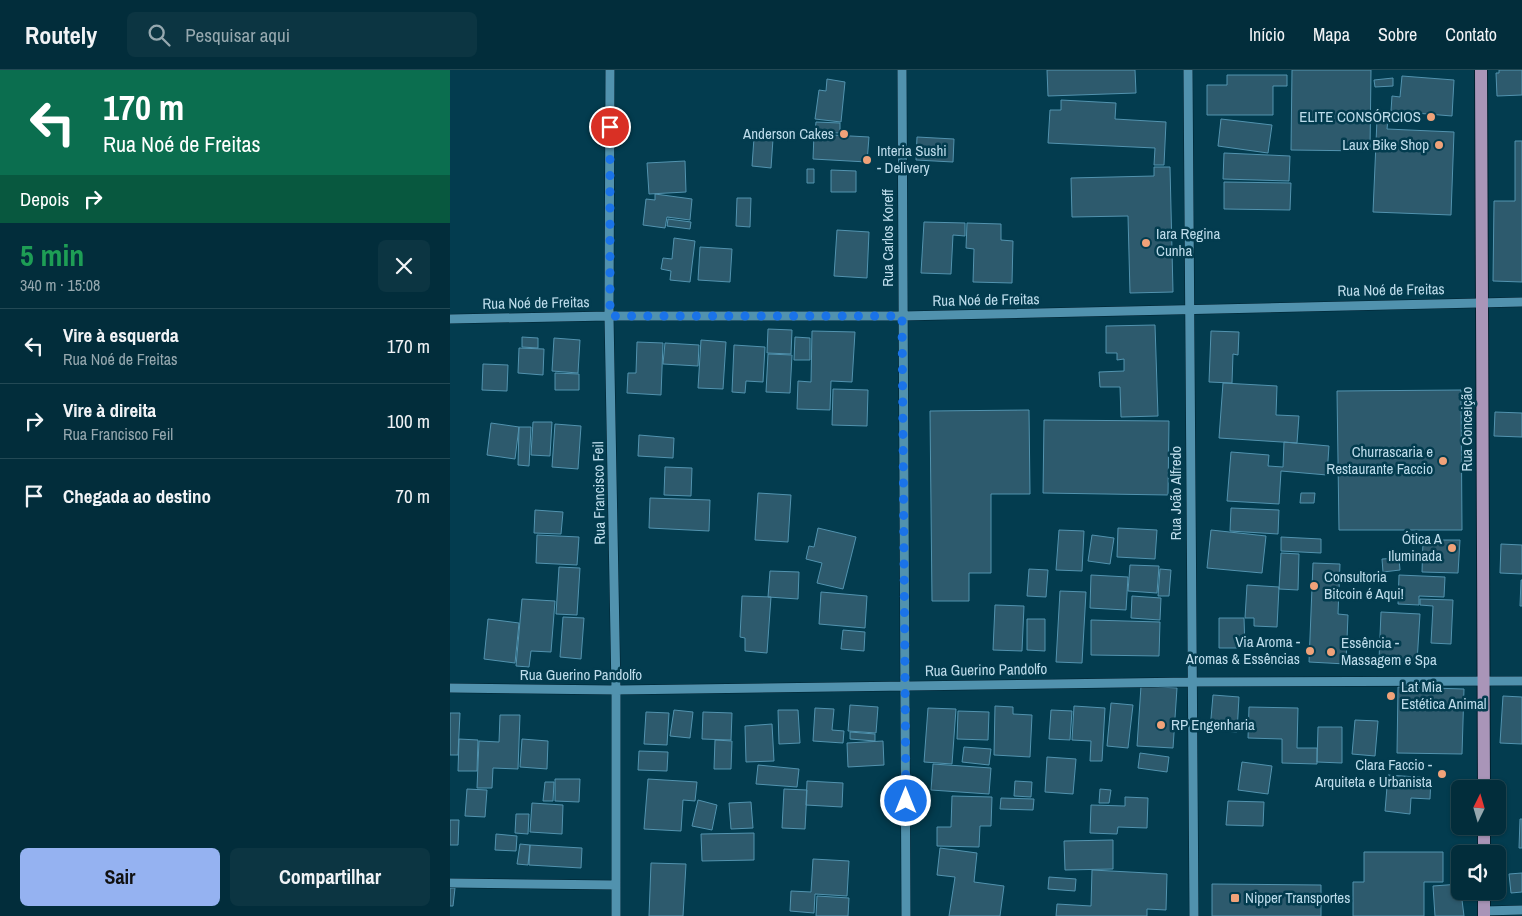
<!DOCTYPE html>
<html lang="pt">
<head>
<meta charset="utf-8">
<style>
	body { margin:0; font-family:"Archivo Narrow",sans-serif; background:#0c3542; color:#f1f3f6; height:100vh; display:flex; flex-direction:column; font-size:19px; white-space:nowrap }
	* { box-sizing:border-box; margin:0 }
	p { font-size:16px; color:#96a8af }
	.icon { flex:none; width:28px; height:28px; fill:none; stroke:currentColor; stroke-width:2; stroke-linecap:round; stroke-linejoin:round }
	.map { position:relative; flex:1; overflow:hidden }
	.details { display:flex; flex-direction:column; background:#022d3b; width:450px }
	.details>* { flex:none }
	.banner { background:#0b6e4f; color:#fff; overflow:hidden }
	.needle { width:32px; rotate:5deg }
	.tools { position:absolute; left:1001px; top:710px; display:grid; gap:10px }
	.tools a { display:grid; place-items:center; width:55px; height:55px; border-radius:8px; background:#022d3b; box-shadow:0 1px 4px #0004,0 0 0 1px #234955; font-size:25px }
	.pin { position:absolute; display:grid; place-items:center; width:42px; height:42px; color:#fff; margin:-21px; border:2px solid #fff; border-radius:50%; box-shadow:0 1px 5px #0007 }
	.me { position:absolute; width:55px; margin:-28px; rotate:0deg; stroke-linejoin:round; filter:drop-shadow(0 0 4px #0008) }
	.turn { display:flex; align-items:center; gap:18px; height:105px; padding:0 20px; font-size:22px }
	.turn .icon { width:65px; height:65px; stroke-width:2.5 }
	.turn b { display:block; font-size:35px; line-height:42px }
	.then { display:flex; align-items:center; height:48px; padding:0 20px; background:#0003; gap:10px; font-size:19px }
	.round { display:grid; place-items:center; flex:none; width:52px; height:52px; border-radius:8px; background:#0c3542 }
	.summary { display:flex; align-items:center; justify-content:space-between; height:85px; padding:0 20px }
	h1 { font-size:30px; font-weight:700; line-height:38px; color:#1e9e55 }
	.primary-button { display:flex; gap:10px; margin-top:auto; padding:10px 20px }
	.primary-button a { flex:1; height:58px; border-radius:8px; background:#95b2f1; color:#111; font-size:20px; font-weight:700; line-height:58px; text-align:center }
	.primary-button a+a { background:#0c3542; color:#f1f3f6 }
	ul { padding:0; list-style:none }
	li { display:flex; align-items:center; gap:15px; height:75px; padding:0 20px; border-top:1px solid #234955 }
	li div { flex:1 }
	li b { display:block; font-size:19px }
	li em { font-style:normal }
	header { display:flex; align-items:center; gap:30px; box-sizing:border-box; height:70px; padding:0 25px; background:#022d3b; border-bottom:1px solid #234955 }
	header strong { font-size:24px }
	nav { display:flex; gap:28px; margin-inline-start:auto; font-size:18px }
	.search { width:350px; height:45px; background:#0c3542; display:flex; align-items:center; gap:12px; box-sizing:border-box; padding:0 18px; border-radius:8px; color:#96a8af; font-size:19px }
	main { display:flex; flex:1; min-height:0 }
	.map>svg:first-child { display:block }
	.building { fill:#2d5a6d; stroke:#5293af }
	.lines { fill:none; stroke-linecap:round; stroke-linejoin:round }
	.minor-casing { stroke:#00212f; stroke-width:10 }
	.major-casing { stroke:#00212f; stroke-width:14 }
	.minor { stroke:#5192ae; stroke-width:9 }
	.major { stroke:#a995b8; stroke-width:12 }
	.route { stroke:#1a73e8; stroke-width:9; stroke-dasharray:0 16.2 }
	.poi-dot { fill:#f0a279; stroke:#033c4f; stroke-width:2 }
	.labels { text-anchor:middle; stroke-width:5; stroke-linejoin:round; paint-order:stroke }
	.poi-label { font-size:15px; fill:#bddceb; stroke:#033c4f; text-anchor:end }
	.street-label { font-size:15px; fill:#bddceb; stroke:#033c4f }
</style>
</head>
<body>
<header>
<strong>Routely</strong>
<div class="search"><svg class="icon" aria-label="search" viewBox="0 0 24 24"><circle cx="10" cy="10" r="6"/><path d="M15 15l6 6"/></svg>Pesquisar aqui</div>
<nav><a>Início</a><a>Mapa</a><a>Sobre</a><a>Contato</a></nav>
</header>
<main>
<section class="details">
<div class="banner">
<div class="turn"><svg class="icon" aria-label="left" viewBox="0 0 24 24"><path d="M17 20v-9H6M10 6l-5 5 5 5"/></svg><div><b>170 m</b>Rua Noé de Freitas</div></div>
<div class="then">Depois<svg class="icon" aria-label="right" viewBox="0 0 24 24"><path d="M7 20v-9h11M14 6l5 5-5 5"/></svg></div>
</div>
<div class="summary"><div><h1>5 min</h1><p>340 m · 15:08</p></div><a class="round"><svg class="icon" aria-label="close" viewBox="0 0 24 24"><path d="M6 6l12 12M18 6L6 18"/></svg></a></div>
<ul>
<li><svg class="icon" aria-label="left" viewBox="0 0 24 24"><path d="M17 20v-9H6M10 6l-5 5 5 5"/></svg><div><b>Vire à esquerda</b><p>Rua Noé de Freitas</p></div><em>170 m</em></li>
<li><svg class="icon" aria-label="right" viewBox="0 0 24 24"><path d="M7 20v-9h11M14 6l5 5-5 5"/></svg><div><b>Vire à direita</b><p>Rua Francisco Feil</p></div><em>100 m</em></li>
<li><svg class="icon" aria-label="arrive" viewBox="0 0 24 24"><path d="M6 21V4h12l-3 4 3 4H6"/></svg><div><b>Chegada ao destino</b></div><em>70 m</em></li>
</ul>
<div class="primary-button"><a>Sair</a><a>Compartilhar</a></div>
</section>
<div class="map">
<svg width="1072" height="846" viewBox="0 0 1072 846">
	<rect width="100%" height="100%" fill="#033c4f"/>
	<path class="building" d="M597,0H685L686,23L598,26Z
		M842,0H921L920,81L841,80Z
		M1049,0H1072V25L1047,26L1046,3H1049Z
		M777,5H837V16H823V45H757V15H777Z
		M952,6L1004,10L1002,46L941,41L942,26L950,27Z
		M943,8V16L925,17L924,10Z
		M377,9L395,12L391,52L365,49L369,20L376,21Z
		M611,30L666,33L665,49L716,52L714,95H704L705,78L598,73L600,40H611Z
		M771,49L822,55L818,83L768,76Z
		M927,49L938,50L937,59L1004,62L1001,145L923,142Z
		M366,52L390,53V63L365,62Z
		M364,64L419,67L417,92L363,89Z
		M467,67L504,69L503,92L466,90Z
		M304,68L323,69L321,98L302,96Z
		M1065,71H1072V212L1043,211L1044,131H1065Z
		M774,83L840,86L839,111L773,109Z
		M235,91L236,122L199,124L197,93Z
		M704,97H720L723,222L680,223L678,146L622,147L621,108L704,106Z
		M357,99H364V113H357Z
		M381,100L406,101V122H381Z
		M774,112L841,113L840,140L774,139Z
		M205,124L242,129L240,150L217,147L215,158L193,155L196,129L205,130Z
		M287,128H301L300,157L286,156Z
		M218,149L241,152L240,159L217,156Z
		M474,152L515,153V166L503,165L501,204L471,203Z
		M517,153L551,154V170L563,171L562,213L523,212L524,179L516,178Z
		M387,160L419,162L417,208L384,206Z
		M224,168L245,171L240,212L220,210L221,201L211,199L213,188L222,189Z
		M250,177L282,179L280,212L248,210Z
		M705,255L708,346L671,347L670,317H650L649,302L674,301V289L667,290V283H656V256Z
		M318,259L342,260L341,284L317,283Z
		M362,261L405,262L402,312L381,311L380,340L347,339L348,311L361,312Z
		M761,261L789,262L788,285L783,284L782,313L759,312Z
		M72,267L88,268V278L72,277Z
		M345,267L360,268V290H344Z
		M104,268L130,270L128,303L102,301Z
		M251,270L276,272L273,319L248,318Z
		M187,272L213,273L211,325L177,323L178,303H186Z
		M215,273L249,275L248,296L213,294Z
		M284,275L315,277L313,312L296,311L295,323L282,322Z
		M69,278L94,279L93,305L68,303Z
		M318,284L342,285L340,323L316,322Z
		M33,294L58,295L57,321L32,320Z
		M105,303L129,304V320H105Z
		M773,313L827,316L826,345L849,346L847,373L769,368Z
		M383,319L418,320L417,356L382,355Z
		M1011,320L1012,460H889L887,321Z
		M579,340L580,424H541V503H519V531H482L480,341Z
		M1045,342L1072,343V367L1044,366Z
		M594,350L719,351L718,425L593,423Z
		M83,352H102L100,386L81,385Z
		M41,353L69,357L65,389L37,385Z
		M105,354L131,356L128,399L102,397Z
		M69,357H81L79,396L68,395Z
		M189,365L224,368L223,388L188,386Z
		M834,372L879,376L877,405L831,401L829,434L777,431L781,382L819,385L818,396L833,397Z
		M215,397L242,398L241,426L214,425Z
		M308,423L341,425L338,472L305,470Z
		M851,423H865L864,433H850Z
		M200,428L260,430L259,461L199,458Z
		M781,438L829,440L828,464L780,461Z
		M85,440L113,442L111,464L84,463Z
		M368,458L406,467L393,519L367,513L372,493L356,489L359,476L364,477Z
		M668,458L707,460L705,489L667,487Z
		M609,460L634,461L632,501L606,500Z
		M761,460L816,466L812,503L757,498Z
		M87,465L129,467L127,495L86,493Z
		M642,465L664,468L660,494L638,491Z
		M831,467L871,469V483L831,481Z
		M973,470H1010L1008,503L972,502Z
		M1051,474L1072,475V504L1050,503Z
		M831,483L849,484L848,520L829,519Z
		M949,488L950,500L933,502L932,489Z
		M863,493L890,494L888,544L898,545L896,594L859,592Z
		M680,495L709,496L707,523L678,521Z
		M109,497L130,498L127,545L106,544Z
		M579,499L598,500L596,527L577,526Z
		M710,499L721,500L719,526H708Z
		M320,501L349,502L348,529L318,527Z
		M641,505L678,507L676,540L640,538Z
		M949,505L995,507L994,527L969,526V535L948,534Z
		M1071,510H1072V536H1070Z
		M797,515L829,517L827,557L804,556V548H795Z
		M610,521L636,522L632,593L606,592Z
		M371,522L417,526L415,558L369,554Z
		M292,526L321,527L317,583L295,581V568L290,567Z
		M682,526L711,528L710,550L681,548Z
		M72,529L105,531L101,582L81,581L79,597L66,596Z
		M970,529L1003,530L1001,574L981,573L983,536L970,535Z
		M545,535L574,536L572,581L543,580Z
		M931,542L970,544L967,592L929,590Z
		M113,547L134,548L131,589L110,587Z
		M769,548H794L795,578H769Z
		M38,549L69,553L65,593L34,589Z
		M577,549H595V581L577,580Z
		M641,550L710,552L709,586L641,585Z
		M393,560L415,562L414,581L391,579Z
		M691,616L727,618L723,678L687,676Z
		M948,617L1014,619L1012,684L947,683Z
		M763,625L789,627L787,662L760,660Z
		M1053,626L1072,627V674L1050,673Z
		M661,633L683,635L678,678L657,676Z
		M400,635L428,637L426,663L398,661Z
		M545,636L563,637V644L582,645L580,687L544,685Z
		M624,636L655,638L652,691H640L641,671L622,670Z
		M799,637L848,638L847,678H867V694L832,693V669L798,668Z
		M365,638L384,639L382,660L394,661L393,673L363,671Z
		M478,638L506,639L502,694L474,692Z
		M224,640L243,642L240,668L220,666Z
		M328,640H348L350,673L329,674Z
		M601,640L622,641L620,670L599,669Z
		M508,641L539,642L538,670L507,669Z
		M196,642L219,643L217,675L194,674Z
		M253,642L282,643L281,670L252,669Z
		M0,643H10L8,685H0Z
		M50,645H70L68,699L43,698L42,718H27L29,671L49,672Z
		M905,650L928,651L925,686L902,684Z
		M322,654L324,691L296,692L295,656Z
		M868,657H892V693L867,692Z
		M400,662L425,664V671L400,669Z
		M9,669L28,670L27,701H8Z
		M72,669L98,671L97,699L70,697Z
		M265,670L282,671L281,699H264Z
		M433,671L434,695L398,697L397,673Z
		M514,677L541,679L539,695L512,692Z
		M189,681L218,682L217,701L188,700Z
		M690,683L719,687L717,702L688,698Z
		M597,687L626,689L623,724L595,722Z
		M792,692L822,696L818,724L788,720Z
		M483,694L541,698L539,724L481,720Z
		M308,695L349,699L347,717L306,714Z
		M938,705L981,708L980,729L961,728L960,744L935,741Z
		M105,709H130L129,732L105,731Z
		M198,709L247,712L245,731L233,730L231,761L194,759Z
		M357,711L393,713L392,737L356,735Z
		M565,711L582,712L581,727L564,726Z
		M95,712H104L103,731H93Z
		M17,719L37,720L35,747L15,746Z
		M334,719L357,720L355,759L332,758Z
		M650,719L661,720L659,733H649Z
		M502,726L542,727L541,756H530L529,777L487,776V757H501Z
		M675,727L698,728L697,758L668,757L667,764L640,763L641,735L675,736Z
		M551,728L584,729L583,740L550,739Z
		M248,730L267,735L262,760L242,756Z
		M778,731L814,732L813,756L776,755Z
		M301,732L303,758L281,759L279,733Z
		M82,733L113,735L112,764L80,762Z
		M66,744H79L78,764L65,763Z
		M1070,749H1072V778H1069Z
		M0,750H9L8,775H0Z
		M304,763V790L252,791L251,764Z
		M46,764L67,766L66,781L45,780Z
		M663,770V799L615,800L614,771Z
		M70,774L80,775L78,795L67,794Z
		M80,775L132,778L131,798L79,795Z
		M490,778L527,783L524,812L554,816L550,846H499L505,807L487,805Z
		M914,782H993V812H974V846H903V812H914Z
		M363,789L399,791L397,826L365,824L364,843L340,841L341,821L361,822Z
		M201,793L236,794L233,846H199Z
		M642,800L717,804L716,840L697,839V846H606L607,834L641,836Z
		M1072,803V822L1061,823L1059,804Z
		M599,807L626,809L625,821L598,819Z
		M762,814L871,815V846H762Z
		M1010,814L1014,846H985L983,816Z
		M0,818H5L3,836H0Z
		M367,826L399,828L398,846H366Z"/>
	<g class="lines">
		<defs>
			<path id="minor" d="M160,0L159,246L166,620V846
				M452,0L456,846
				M738,0L744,846
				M0,249L159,246H452L1072,232
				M0,618L166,620L741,612L1072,611
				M0,813L166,815
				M1033,841L1072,840"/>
			<path id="major" d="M1031,0L1034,719
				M1034,784V756
				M1034,821V846"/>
		</defs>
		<use href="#minor" class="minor-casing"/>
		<use href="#major" class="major-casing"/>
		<use href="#minor" class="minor"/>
		<use href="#major" class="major"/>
	</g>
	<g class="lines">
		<path class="route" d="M160,57V246H452L456,731"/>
	</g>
	<g class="poi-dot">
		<circle cx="981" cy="47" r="5"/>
		<circle cx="394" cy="64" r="5"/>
		<circle cx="989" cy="75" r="5"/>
		<circle cx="417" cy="90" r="5"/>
		<circle cx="696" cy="173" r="5"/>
		<circle cx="993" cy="391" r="5"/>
		<circle cx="1002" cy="478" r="5"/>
		<circle cx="864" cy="516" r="5"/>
		<circle cx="860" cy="581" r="5"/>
		<circle cx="881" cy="582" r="5"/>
		<circle cx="941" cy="626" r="5"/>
		<circle cx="711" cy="655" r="5"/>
		<circle cx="992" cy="704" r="5"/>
		<rect x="780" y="823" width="10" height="10" rx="2.5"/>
	</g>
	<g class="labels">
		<g class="poi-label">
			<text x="971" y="52">ELITE CONSÓRCIOS</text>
			<text x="384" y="69">Anderson Cakes</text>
			<text x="979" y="80">Laux Bike Shop</text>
			<text x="427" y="86" text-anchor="start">Interia Sushi<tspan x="427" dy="17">- Delivery</tspan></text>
			<text x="706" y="169" text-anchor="start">Iara Regina<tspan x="706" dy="17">Cunha</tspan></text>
			<text x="983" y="387">Churrascaria e<tspan x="983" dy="17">Restaurante Faccio</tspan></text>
			<text x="992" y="474">Ótica A<tspan x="992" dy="17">Iluminada</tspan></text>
			<text x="874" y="512" text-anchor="start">Consultoria<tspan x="874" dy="17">Bitcoin é Aqui!</tspan></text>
			<text x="850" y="577">Via Aroma -<tspan x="850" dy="17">Aromas &amp; Essências</tspan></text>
			<text x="891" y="578" text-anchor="start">Essência -<tspan x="891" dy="17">Massagem e Spa</tspan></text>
			<text x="951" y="622" text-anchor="start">Lat Mia<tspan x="951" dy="17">Estética Animal</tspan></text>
			<text x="721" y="660" text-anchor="start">RP Engenharia</text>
			<text x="982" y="700">Clara Faccio -<tspan x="982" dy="17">Arquiteta e Urbanista</tspan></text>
			<text x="795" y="833" text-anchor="start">Nipper Transportes</text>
		</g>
		<g class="street-label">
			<text transform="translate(438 168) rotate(-90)" y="5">Rua Carlos Koreff</text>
			<text transform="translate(941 220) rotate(-1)" y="5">Rua Noé de Freitas</text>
			<text transform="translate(536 230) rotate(-1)" y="5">Rua Noé de Freitas</text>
			<text transform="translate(86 233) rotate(-1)" y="5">Rua Noé de Freitas</text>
			<text transform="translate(1017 359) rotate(-90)" y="5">Rua Conceição</text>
			<text transform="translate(149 423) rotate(-91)" y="5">Rua Francisco Feil</text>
			<text transform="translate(726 423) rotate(-90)" y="5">Rua João Alfredo</text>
			<text transform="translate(536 600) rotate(-1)" y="5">Rua Guerino Pandolfo</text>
			<text x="131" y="610">Rua Guerino Pandolfo</text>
		</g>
	</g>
</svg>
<div class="tools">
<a><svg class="needle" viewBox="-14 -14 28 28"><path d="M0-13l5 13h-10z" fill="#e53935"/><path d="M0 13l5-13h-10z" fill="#96a8af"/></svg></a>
<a><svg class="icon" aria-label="sound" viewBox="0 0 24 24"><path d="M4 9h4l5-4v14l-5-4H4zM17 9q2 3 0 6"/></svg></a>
</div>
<div class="pin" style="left:160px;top:57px;background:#d93025"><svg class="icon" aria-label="arrive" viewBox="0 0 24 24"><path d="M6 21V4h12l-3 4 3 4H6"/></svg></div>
<svg class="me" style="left:456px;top:731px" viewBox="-20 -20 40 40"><circle r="17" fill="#1a73e8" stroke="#fff" stroke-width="3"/><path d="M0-11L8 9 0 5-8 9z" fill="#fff"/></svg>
</div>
</main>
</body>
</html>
